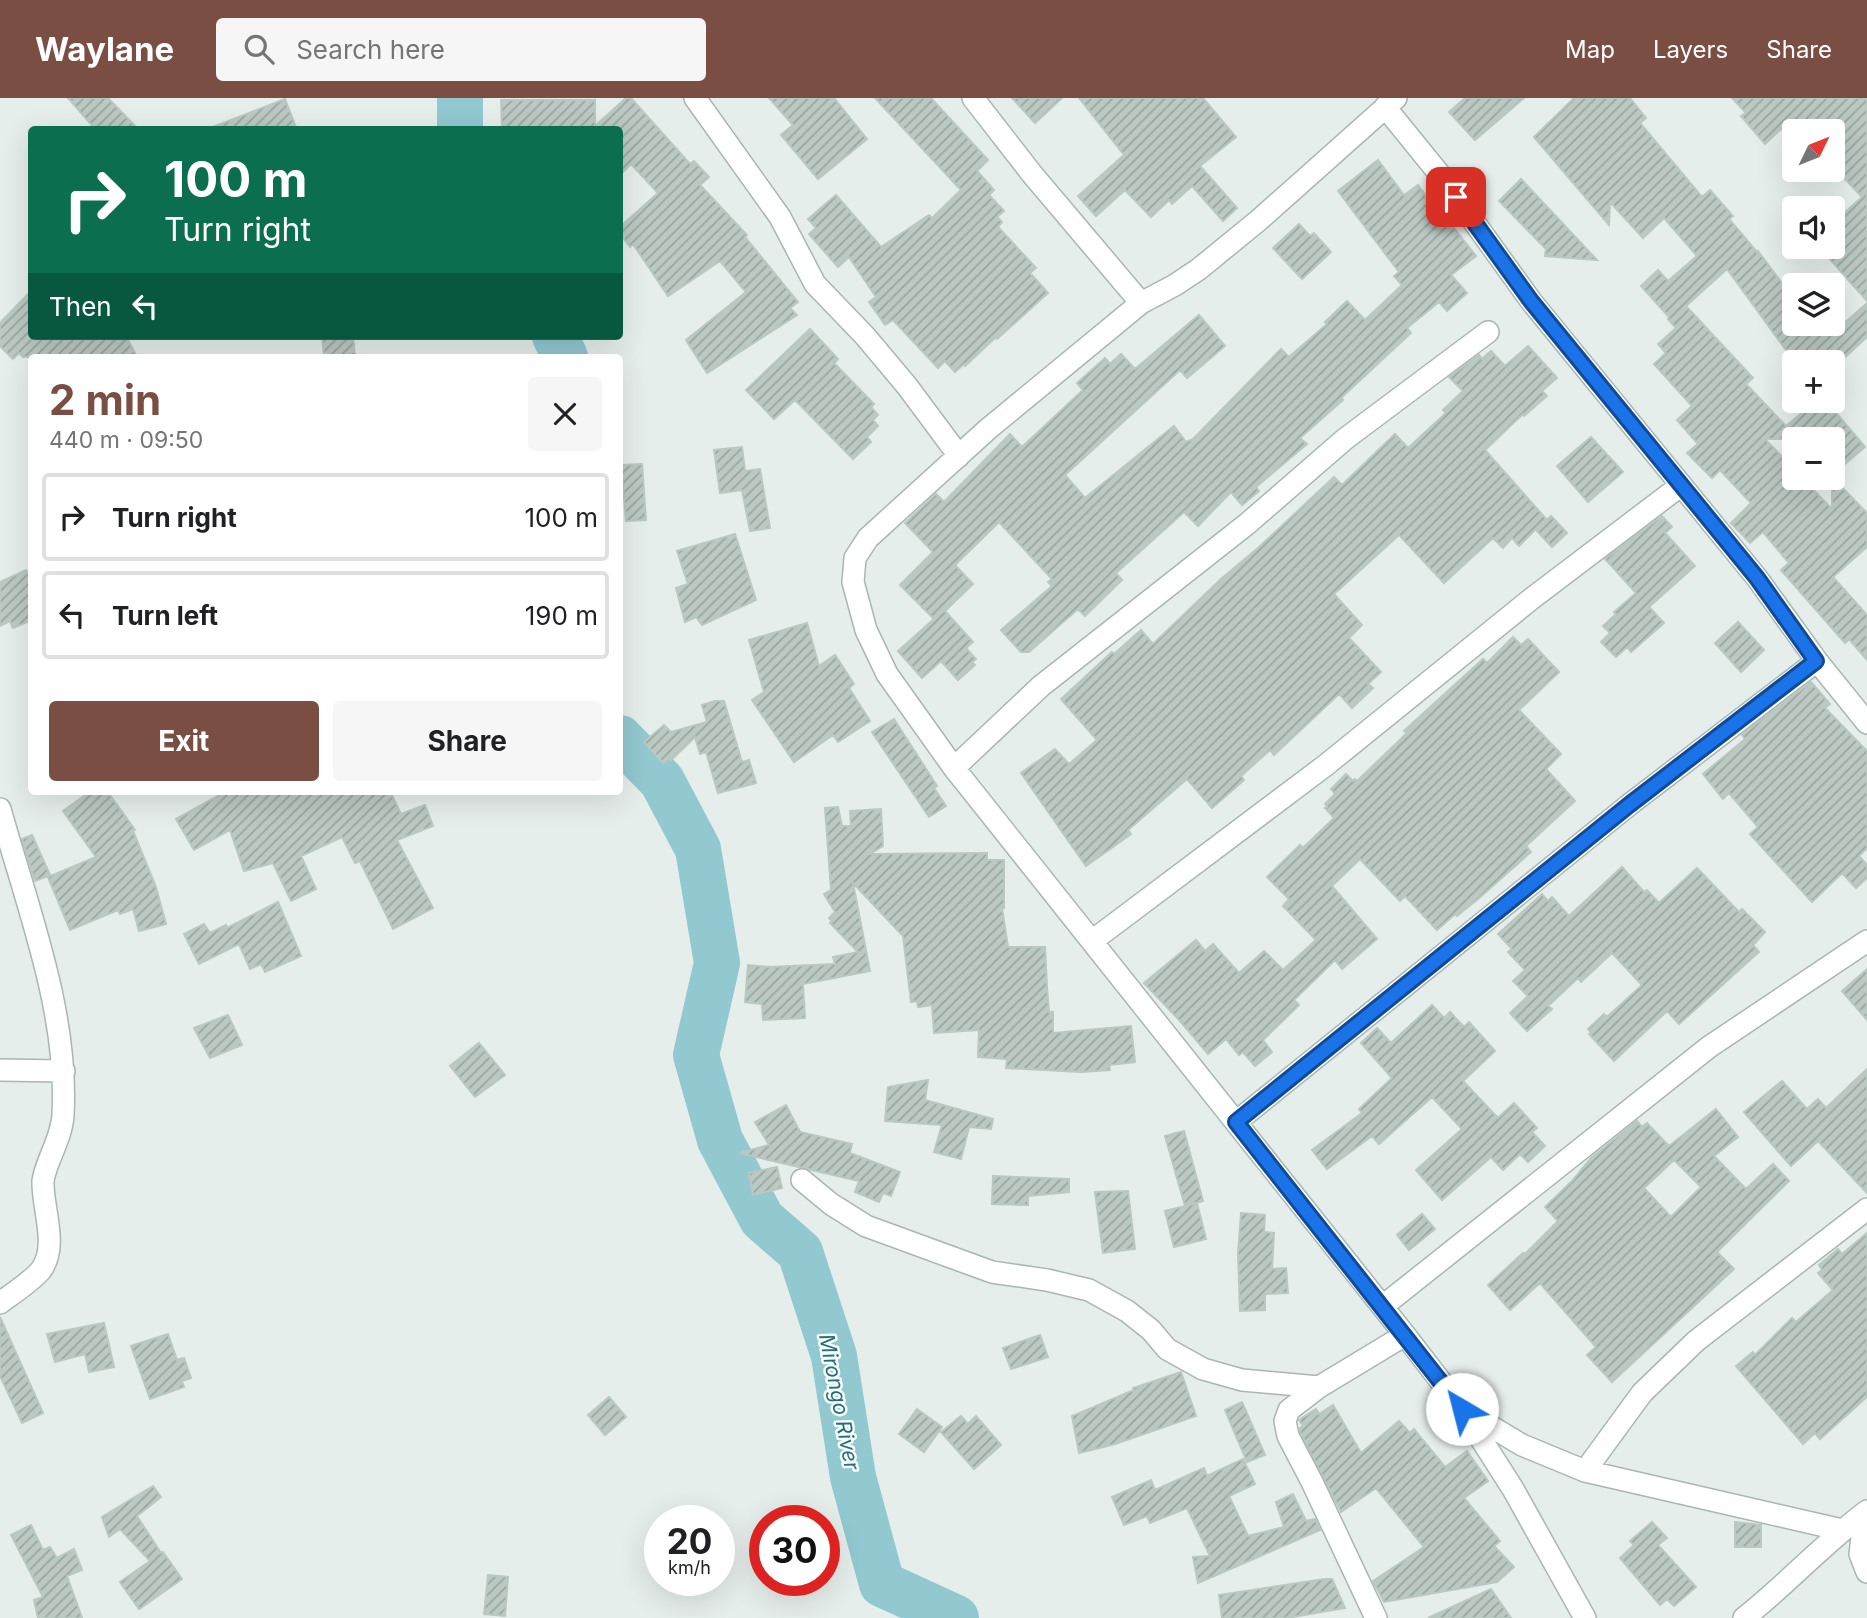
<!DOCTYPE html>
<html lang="en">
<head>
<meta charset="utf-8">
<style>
	body { margin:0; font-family:Inter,sans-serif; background:#f6f6f6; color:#202124; height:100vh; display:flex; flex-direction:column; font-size:26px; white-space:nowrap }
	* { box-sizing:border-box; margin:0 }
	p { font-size:23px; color:#757577 }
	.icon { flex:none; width:38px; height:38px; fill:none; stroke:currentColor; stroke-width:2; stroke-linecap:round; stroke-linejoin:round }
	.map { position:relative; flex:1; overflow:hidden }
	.drawer { position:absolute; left:28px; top:256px; width:595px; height:441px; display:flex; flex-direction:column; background:#fff; border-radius:7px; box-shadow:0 7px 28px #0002 }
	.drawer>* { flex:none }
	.hud { position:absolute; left:28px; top:28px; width:595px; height:214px; border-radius:7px; box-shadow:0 7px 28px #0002; background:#0b6e4f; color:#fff; overflow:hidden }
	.needle { width:46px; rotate:47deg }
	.buttons { position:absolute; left:1782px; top:21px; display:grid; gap:14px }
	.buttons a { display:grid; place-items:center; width:63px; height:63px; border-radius:7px; background:#fff; box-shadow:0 7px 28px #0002; font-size:35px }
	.speed { position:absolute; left:644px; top:1407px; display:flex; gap:14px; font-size:35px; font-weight:700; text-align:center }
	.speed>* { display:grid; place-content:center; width:91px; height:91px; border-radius:50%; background:#fff; box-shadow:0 7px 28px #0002; line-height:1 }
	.speed small { font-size:18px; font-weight:400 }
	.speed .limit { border:10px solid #d22; background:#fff; color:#111 }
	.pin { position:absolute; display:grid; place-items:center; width:60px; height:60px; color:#fff; margin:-30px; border-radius:14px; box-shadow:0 4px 10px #0006 }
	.me { position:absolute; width:77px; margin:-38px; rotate:323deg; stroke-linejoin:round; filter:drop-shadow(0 0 5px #0008) }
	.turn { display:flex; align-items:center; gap:24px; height:147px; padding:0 21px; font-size:32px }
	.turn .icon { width:91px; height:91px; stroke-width:2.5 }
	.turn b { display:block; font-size:49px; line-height:60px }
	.then { display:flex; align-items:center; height:66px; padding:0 21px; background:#0003; gap:14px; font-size:26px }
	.round { display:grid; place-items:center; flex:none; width:74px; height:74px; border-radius:7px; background:#f6f6f6 }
	.overview { display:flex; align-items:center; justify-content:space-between; height:119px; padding:0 21px }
	h1 { font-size:42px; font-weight:700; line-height:52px; color:#7b4e43 }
	.primary-button { display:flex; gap:14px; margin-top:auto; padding:14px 21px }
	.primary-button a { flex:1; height:80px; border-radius:7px; background:#7b4e43; color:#fff; font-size:28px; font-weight:700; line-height:80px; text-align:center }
	.primary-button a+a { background:#f6f6f6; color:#202124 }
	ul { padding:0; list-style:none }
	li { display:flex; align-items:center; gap:21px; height:88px; margin:0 14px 10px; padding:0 7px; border:4px solid #e0e0e0; border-radius:7px }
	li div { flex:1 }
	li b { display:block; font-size:26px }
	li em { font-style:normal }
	header { display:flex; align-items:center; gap:42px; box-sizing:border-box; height:98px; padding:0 35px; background:#7b4e43; color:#fff }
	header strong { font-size:33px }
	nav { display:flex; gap:38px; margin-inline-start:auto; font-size:24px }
	.search { width:490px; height:63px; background:#f6f6f6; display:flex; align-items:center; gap:18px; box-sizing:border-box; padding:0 24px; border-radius:7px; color:#757577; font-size:26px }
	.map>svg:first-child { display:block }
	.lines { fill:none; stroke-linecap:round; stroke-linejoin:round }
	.river { stroke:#92c8d0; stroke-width:46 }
	.building { fill:url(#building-hatch); stroke:#b9c8c1; stroke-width:2; fill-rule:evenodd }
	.minor-casing { stroke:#a9b6b2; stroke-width:24 }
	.minor { stroke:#fff; stroke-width:21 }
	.route-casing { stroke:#114b97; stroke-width:18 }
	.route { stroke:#1a73e8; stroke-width:12 }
	.labels { text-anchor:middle; stroke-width:5; stroke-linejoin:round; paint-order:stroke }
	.water-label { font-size:21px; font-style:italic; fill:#226e79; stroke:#f7fbf9 }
</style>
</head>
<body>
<header>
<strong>Waylane</strong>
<div class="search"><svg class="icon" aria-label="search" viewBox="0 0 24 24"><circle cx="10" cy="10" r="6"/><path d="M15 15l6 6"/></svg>Search here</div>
<nav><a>Map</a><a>Layers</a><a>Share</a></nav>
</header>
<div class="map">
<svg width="1867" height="1520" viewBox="0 0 1867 1520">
	<defs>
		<pattern id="building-hatch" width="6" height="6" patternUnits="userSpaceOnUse" patternTransform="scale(1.75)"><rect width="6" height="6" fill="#bcc9c3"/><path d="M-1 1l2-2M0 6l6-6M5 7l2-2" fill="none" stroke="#99a59f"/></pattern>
	</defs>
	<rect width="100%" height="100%" fill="#e6eeeb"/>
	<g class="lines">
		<path class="river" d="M460,32V0
			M555,238L565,259
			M620,640L662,683L698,751L717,865L696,957L720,1042L762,1121L800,1154L834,1258L853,1379L882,1486L956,1520"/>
	</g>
	<path class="building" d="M68,0H108L139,32H96Z
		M626,0H631L690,66L694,63L709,79L700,87L747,137L745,139L798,204L790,210L797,217L707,275L686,242L746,194L720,163L668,198L633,146L630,149L620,136V129L658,95L631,66L620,77V32L502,29L501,2H595V28Z
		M769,0H834L867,41L818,81L781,37L793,27Z
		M875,0H931L988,62L977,73L994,92L989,97L1004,113L997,119L1002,124L998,129L1036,170L1030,175L1048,195L997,241L996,239L965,268L964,266L955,274L945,263L938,270L893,222L885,227L869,204L876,199L849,159L838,169L809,136L816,130L808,121L836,97L881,149L929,117L932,120L961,92Z
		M1012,0H1062L1035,25Z
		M1079,0H1203L1236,39L1200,68L1237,110L1223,123L1192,88L1172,106L1169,102L1151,119L1125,92L1096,118L1078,98L1124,57Z
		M1465,0H1524L1475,42L1449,14Z
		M1574,0H1630L1646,20L1640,25L1702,99L1710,92L1733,118L1729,121L1757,154L1758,153L1794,201V226H1821L1831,237L1867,205V239L1840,264H1798L1794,260V263L1727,171L1686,208L1753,280L1746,286L1786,328L1816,303H1826L1865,349L1832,377V341H1765L1794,371V380H1802L1832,411V379L1867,415V449L1833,479L1867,517V562L1849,541L1845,545L1781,472L1789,465L1763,434L1750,445L1731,425L1751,405L1720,372L1712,380L1687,355L1698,346L1677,322L1692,308L1654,266L1666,255L1658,246L1676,230L1668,221L1669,219L1641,188L1658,172L1668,183L1697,158L1664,120L1643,140L1610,104L1609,127L1534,39Z
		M1732,0H1867V203L1819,149H1832V126L1862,99L1832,67V33H1783L1781,31L1765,46L1741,18L1746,15Z
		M285,1L297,32H210V30Z
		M1378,62L1404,97L1418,87L1444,123L1447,121L1476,158L1451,177L1467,195L1447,213L1439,204L1407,230L1411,235L1341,300L1343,302L1300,340L1307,346L1256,389L1259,393L1242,407L1231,394L1198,428L1184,414L1116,475L1122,482L1085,518L1078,511L1029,554H1021L1001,532L1052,488L1048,484L1052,481L999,424L955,467L973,486L945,513L973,544L966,550L976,561L972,564L975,567L958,582L941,563L922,580L898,553L934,521L900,487L933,454L905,425L936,396L944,404L1010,336L1022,349L1083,292L1077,285L1105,260L1110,266L1121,256L1135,271L1199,217L1225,248L1187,280L1180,272L1065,377L1085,400L1174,328L1186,344L1193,341L1281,251L1289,259L1327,226L1325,224L1347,203L1365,222L1402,187L1394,178L1399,174L1338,93Z
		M1521,81L1597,162L1545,158L1546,151L1499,103Z
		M1299,126L1310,138L1314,135L1331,154L1302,181L1273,150Z
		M32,192V238H126L137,259H23L19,255L13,261L0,248V225Z
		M810,231L838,261L834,265L874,306L871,309L878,317L873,322L878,328L867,339L871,344L853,361L795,302L774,321L746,292Z
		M322,238H353L355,259H324Z
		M1528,248L1557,280L1542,293L1547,298L1524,318L1523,316L1485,352L1546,421L1519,448L1512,440L1503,450L1493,440L1444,485L1399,437L1334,496L1362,527L1349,540L1381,574L1368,586L1373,590L1352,610L1339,596L1274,657L1270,652L1241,678L1244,682L1212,710L1187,681L1128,732L1131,736L1086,768L1021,675L1055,651L1069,666L1097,642L1061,601L1112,554L1114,556L1141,532L1153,546L1221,481L1258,450L1334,379L1342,387L1395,336L1408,350L1446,315L1443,312L1463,293L1449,279L1479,257L1482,261L1491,253L1505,268Z
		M1591,339L1623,374L1588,404L1557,368Z
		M742,349L745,373L760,371L770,430L750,433L742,392L720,395L714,352Z
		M642,366L646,422L626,423L621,367Z
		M1551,418L1567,435L1552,449L1536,432Z
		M1662,418L1672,429L1665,435L1695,468L1649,509L1664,525L1631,554L1627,549L1616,559L1601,544L1610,535L1603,528L1616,516L1614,514L1636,495L1605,461Z
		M735,436L756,502L702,527L696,519L685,524L676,490L688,486L677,453Z
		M26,472L32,484V522L13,530L10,523L0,528V484Z
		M1738,524L1764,552L1741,574L1715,545Z
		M807,525L819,568L835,557L854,586L849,590L870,623L838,644L833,637L794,664L752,602L764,594L749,542Z
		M1513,539L1521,547L1528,541L1559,574L1519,612L1561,656L1546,671L1575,703L1526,748L1531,754L1478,801L1457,818L1455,816L1437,832L1405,798L1400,803L1360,761L1332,788L1377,841L1342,871L1335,862L1294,902L1299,907L1263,942L1272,954L1255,968L1243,954L1239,957L1226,941L1208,956L1181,924L1144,885L1196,842L1205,853L1213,846L1239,875L1264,853L1283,872L1316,842L1283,808L1289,801L1267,779L1300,747L1303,750L1334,720L1325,710L1327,709L1325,706L1335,696L1331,691L1346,676L1353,683L1355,681L1357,683L1407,635L1404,633L1483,561L1487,565Z
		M1811,584L1830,606L1825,610L1867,653V750L1859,758L1867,767V780L1856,790L1842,775L1812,804L1750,736L1758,729L1729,695L1723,701L1703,676L1745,641L1742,637L1748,632Z
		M715,603H724L742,664L749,662L756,685L718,695L706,654L700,656L695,639L671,662L669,660L663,665L644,644L664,627L671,634L707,624L702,607Z
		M894,621L937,688L934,690L946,708L929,719L872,634Z
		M91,693H107L135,732L133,733L156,789L166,826L139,833L133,811L120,816L118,812L70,832L48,779L96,759L63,713Z
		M227,693H390L401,716L425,707L433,728L397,742L433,810L393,831L360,763L355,765L342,739L301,758L316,791L291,803L273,765L244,773L230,732L194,752L176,721Z
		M838,709L842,728H851L850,713L881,711L883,748L870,756L987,755V762H1004V810H1002L1008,849H1045L1047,889L1049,914H1053V935L1131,928L1135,964L1109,967L1110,972L1081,974L1006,970L1007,961L978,959L979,932L934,935L932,907L918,909L917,903L911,904L903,838L853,785L870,873L803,886L805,920L763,922L762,906L745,904L748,867L770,869L835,866L833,859L858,854L830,825L832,823L829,820L835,814L824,796L831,792L825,710Z
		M32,737L50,777L35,783L22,741Z
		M1622,769L1644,794L1647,792L1659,805L1697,770L1739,814L1742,811L1765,834L1753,847L1759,854L1679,926L1667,913L1614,963L1589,936L1591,934L1588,931L1604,916L1607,919L1642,887L1612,855L1581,884L1578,880L1548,908L1552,911L1527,933L1510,915L1528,898L1513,883L1525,872L1508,854L1512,851L1498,836L1542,796L1548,803L1552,799L1569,818Z
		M278,804L301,858L265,874L261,866L250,871L239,846L199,866L184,836L204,826L210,835L226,827L227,830Z
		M1867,871V922L1842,893Z
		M1432,907L1444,920L1450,914L1464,929L1469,924L1495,953L1463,983L1498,1020L1514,1005L1537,1030L1532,1034L1545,1048L1528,1064L1520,1056L1503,1072L1491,1059L1442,1102L1416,1072L1462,1031L1432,999L1379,1046L1372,1038L1327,1071L1312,1052L1362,1015L1359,1011L1392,980L1361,945L1377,930L1391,945Z
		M228,917L242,947L210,960L194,930Z
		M479,945L505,977L475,999L450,968Z
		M1867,971V1095L1818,1043L1791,1068L1744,1014L1782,983L1807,1011L1818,1001L1826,1010Z
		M928,982L925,1002L993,1021L991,1031L969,1029L961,1061L934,1054L942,1027L885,1023L888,989Z
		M786,1007L800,1034L852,1046L850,1055L900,1074L891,1098L883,1095L879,1104L855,1094L859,1083L739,1055L769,1047L755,1024Z
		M1716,1011L1738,1039L1714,1058L1746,1091L1773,1066L1789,1083L1717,1154L1734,1171L1612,1284L1587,1257L1596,1249L1540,1185L1510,1212L1488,1187L1523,1155L1525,1156L1558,1123L1545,1109L1573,1082L1591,1060L1637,1023L1642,1029L1647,1025L1669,1048ZM1674,1062L1701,1089L1671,1119L1644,1090Z
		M1184,1033L1203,1103L1185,1108L1165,1038Z
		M777,1069L782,1090L753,1097L749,1075Z
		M993,1078L1069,1081V1094L1028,1098V1107L992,1106Z
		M1128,1093L1135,1151L1103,1155L1095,1094Z
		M1197,1105L1206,1141L1174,1149L1165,1113Z
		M1241,1115L1265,1117L1264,1134L1274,1135L1272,1171L1286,1170L1288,1195L1265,1196V1212L1240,1213L1238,1156Z
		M1422,1116L1435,1131L1409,1152L1397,1137Z
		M1867,1135V1299L1820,1341L1815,1335L1803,1346L1736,1268L1753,1254L1755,1257L1792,1220L1796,1224L1833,1192L1818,1175L1822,1172L1819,1167L1838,1151L1842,1156Z
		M0,1219L43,1315L22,1325L0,1278Z
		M104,1225L114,1269L89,1274L85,1256L55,1264L47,1236Z
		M168,1236L177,1262L184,1260L191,1280L182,1283L184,1289L150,1301L131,1248Z
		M1040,1237L1048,1259L1011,1271L1003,1250Z
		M1181,1274L1196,1318L1115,1346L1079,1355L1072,1318L1134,1292L1133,1290Z
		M609,1299L626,1319L605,1337L588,1317Z
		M1242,1304L1265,1357L1247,1364L1225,1312Z
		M1333,1307L1361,1355L1399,1323L1410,1335L1414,1331L1445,1369L1467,1353L1488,1383L1464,1400L1500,1443L1494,1448L1514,1469L1497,1484L1384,1504L1373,1483L1424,1449L1376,1390L1341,1414L1300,1334V1330L1303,1328L1299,1322L1316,1311L1319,1316Z
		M917,1311L942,1329L924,1354L899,1336Z
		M961,1318L968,1326L976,1318L1001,1347L974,1371L941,1334Z
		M1243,1361L1255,1386L1229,1398L1248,1438L1284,1429L1276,1404L1293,1396L1306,1423L1315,1421L1320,1432L1198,1485L1193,1459L1210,1458L1187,1410L1150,1425L1147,1418L1124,1427L1112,1399L1151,1382L1155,1392L1204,1370L1207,1378Z
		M153,1388L161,1399L137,1418L161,1455L163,1454L182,1481L139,1511L120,1484L150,1463L120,1431L109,1439L102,1419Z
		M1652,1424L1667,1440L1658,1447L1696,1489L1674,1508L1667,1501L1660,1507L1620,1460L1634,1447L1630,1443Z
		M1735,1424L1761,1427V1449H1735Z
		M31,1427L43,1452L50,1449L57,1460L74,1451L82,1472L67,1478L82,1520H38L34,1502L43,1499L11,1437Z
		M488,1477L508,1479L505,1518L484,1516Z
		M1325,1481H1332L1345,1510L1287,1520H1222L1219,1497Z
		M1491,1491L1511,1520H1428Z"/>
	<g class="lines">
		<defs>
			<path id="minor" d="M695,0L780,119L815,186L865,238L907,288L959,358
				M973,0L1032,76L1141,205
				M1396,0L1259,122L1199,171L1175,187L1141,205L988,331L868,440L855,460L853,484L866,532L887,576L954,670L1405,1237L1462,1311L1513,1391L1585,1520
				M1385,9L1441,78L1531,203L1757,480L1817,563L1867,625
				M954,670L1041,588L1247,426L1345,341L1488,234
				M0,711C27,808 69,916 63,1017C62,1040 45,1065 43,1083C42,1110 59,1148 41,1172C32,1183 12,1196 0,1205
				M1092,843L1326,667L1530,502L1680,388
				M0,972L64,973
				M1236,1024L1629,707L1817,563
				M802,1082L831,1106L866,1128L992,1174L1047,1182L1089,1192L1127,1213L1151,1232L1167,1251L1203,1271L1242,1282L1319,1289
				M1383,1208L1709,949L1867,843
				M1467,1314L1522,1347L1585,1373L1842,1432
				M1585,1373L1642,1295L1696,1243L1867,1111
				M1865,1415L1860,1456L1867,1474
				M1376,1520L1312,1384L1288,1338L1285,1323L1289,1312L1319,1289L1405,1237
				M1744,1520C1787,1486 1823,1446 1867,1413"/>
		</defs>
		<use href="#minor" class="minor-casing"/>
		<use href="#minor" class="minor"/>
	</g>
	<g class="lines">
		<defs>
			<path id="route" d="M1456,99L1531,203L1757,480L1816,563L1629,707L1236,1024L1462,1311"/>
		</defs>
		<use href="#route" class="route-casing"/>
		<use href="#route" class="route"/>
	</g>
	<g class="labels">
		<g class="water-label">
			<text transform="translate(839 1304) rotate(79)" y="7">Mirongo River</text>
		</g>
	</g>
</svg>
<div class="buttons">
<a><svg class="needle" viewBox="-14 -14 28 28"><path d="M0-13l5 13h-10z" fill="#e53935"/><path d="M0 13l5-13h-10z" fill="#757577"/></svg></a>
<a><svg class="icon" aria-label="sound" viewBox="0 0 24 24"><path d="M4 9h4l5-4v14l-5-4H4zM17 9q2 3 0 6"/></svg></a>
<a><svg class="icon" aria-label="layers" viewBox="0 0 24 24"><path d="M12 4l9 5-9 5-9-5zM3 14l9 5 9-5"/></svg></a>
<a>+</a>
<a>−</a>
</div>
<div class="speed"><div>20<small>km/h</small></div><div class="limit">30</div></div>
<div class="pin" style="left:1456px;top:99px;background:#d93025"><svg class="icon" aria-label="arrive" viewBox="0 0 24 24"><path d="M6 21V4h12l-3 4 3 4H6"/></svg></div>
<svg class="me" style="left:1462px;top:1311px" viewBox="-20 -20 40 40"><circle r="19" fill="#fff"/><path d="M0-13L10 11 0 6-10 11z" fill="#1a73e8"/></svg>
<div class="hud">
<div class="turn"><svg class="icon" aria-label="right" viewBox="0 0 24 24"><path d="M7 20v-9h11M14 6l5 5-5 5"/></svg><div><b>100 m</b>Turn right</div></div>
<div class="then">Then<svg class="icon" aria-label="left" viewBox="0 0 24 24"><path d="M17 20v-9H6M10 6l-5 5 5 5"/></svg></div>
</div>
<section class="drawer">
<div class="overview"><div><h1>2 min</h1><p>440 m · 09:50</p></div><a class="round"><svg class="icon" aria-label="close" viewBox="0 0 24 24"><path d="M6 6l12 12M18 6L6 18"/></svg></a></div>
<ul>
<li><svg class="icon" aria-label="right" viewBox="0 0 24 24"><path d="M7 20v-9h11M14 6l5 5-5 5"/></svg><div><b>Turn right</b></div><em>100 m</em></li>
<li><svg class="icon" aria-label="left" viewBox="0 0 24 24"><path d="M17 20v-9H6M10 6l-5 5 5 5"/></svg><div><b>Turn left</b></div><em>190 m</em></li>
</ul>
<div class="primary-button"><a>Exit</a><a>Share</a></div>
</section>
</div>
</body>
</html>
